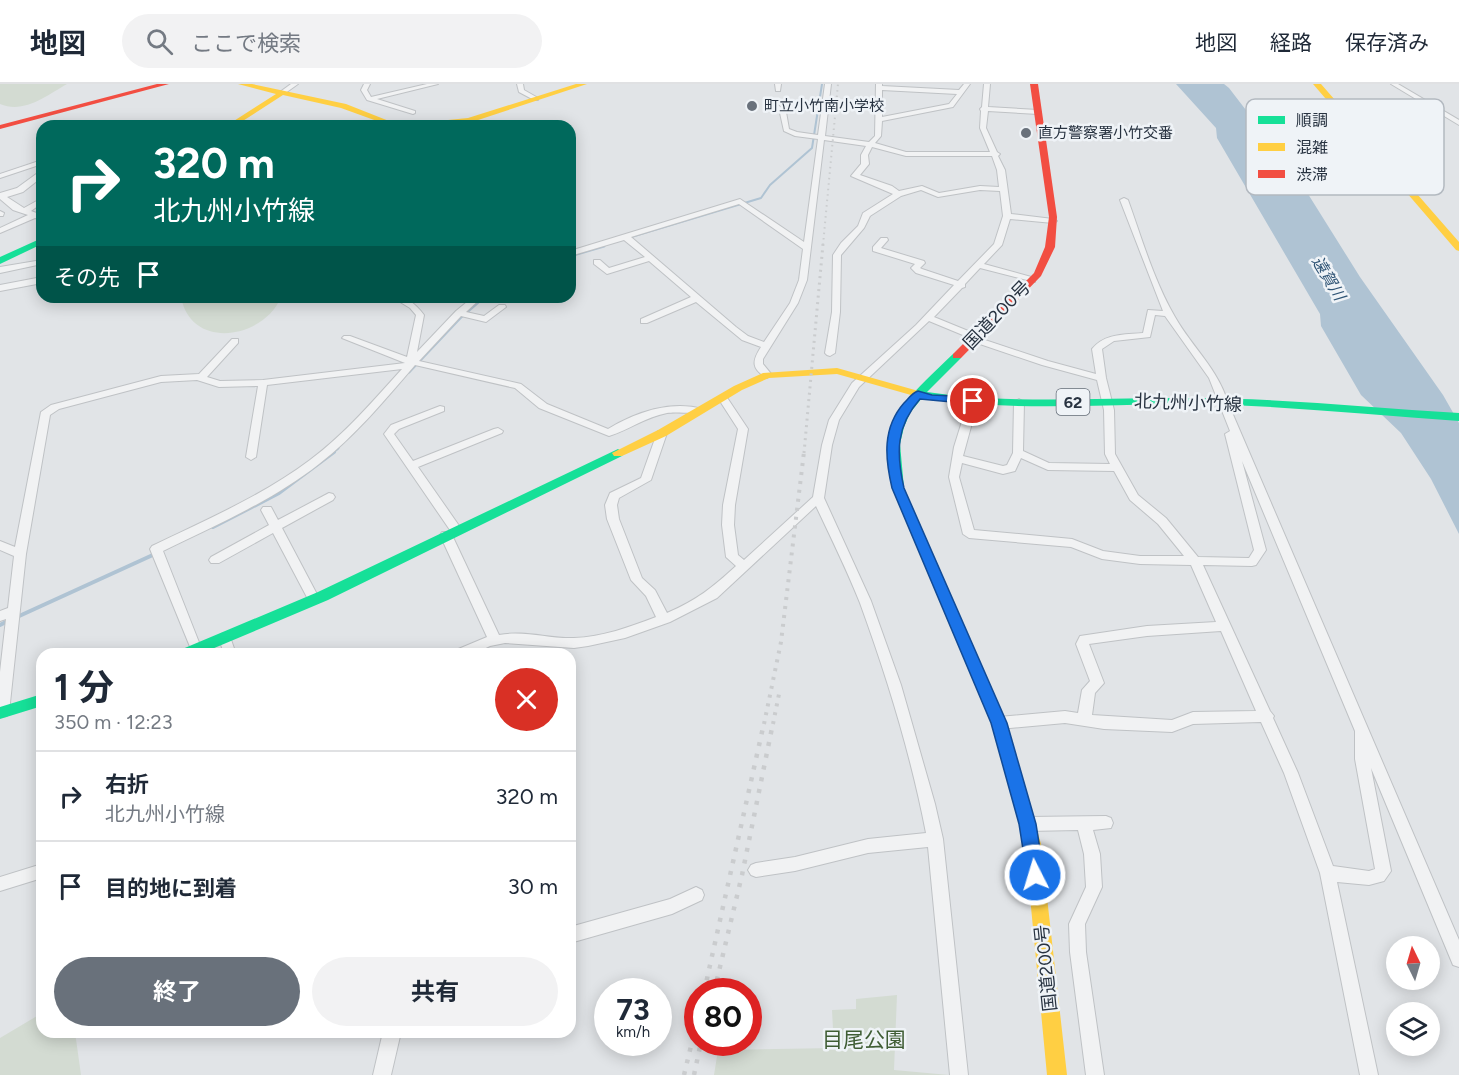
<!DOCTYPE html>
<html lang="ja">
<head>
<meta charset="utf-8">
<style>
	body { margin:0; font-family:Figtree,"Noto Sans JP",sans-serif; background:#f2f2f3; color:#1f2937; height:100vh; display:flex; flex-direction:column; font-size:22px; white-space:nowrap }
	* { box-sizing:border-box; margin:0 }
	p { font-size:20px; color:#747a83 }
	.icon { flex:none; width:33px; height:33px; fill:none; stroke:currentColor; stroke-width:2; stroke-linecap:round; stroke-linejoin:round }
	.map { position:relative; flex:1; overflow:hidden }
	.drawer { position:absolute; left:36px; top:564px; width:540px; height:390px; display:flex; flex-direction:column; background:#fff; border-radius:18px; box-shadow:0 3px 15px #0003 }
	.drawer>* { flex:none }
	.hud { position:absolute; left:36px; top:36px; width:540px; height:183px; border-radius:18px; box-shadow:0 3px 15px #0003; background:#00695c; color:#fff; overflow:hidden }
	.needle { width:39px; rotate:355deg }
	.buttons { position:absolute; left:1386px; top:852px; display:grid; gap:12px }
	.buttons a { display:grid; place-items:center; width:54px; height:54px; border-radius:50%; background:#fff; box-shadow:0 3px 15px #0003; font-size:30px }
	.speed { position:absolute; left:594px; top:894px; display:flex; gap:12px; font-size:30px; font-weight:700; text-align:center }
	.speed>* { display:grid; place-content:center; width:78px; height:78px; border-radius:50%; background:#fff; box-shadow:0 3px 15px #0003; line-height:1 }
	.speed small { font-size:15px; font-weight:400 }
	.speed .limit { border:9px solid #d22; background:#fff; color:#111 }
	.pin { position:absolute; display:grid; place-items:center; width:51px; height:51px; color:#fff; margin:-26px; border:3px solid #fff; border-radius:50%; box-shadow:0 2px 6px #0007 }
	.me { position:absolute; width:66px; margin:-33px; rotate:355deg; stroke-linejoin:round; filter:drop-shadow(0 0 4px #0008) }
	.turn { display:flex; align-items:center; gap:21px; height:126px; padding:0 18px; font-size:27px }
	.turn .icon { width:78px; height:78px; stroke-width:2.5 }
	.turn b { display:block; font-size:42px; line-height:51px }
	.then { display:flex; align-items:center; height:57px; padding:0 18px; background:#0003; gap:12px; font-size:22px }
	.round { display:grid; place-items:center; flex:none; width:63px; height:63px; border-radius:32px; background:#f2f2f3 }
	.headline { display:flex; align-items:center; justify-content:space-between; height:102px; padding:0 18px }
	h1 { font-size:36px; font-weight:700; line-height:45px }
	.button { display:flex; gap:12px; margin-top:auto; padding:12px 18px }
	.button a { flex:1; height:69px; border-radius:36px; background:#69717b; color:#fff; font-size:24px; font-weight:700; line-height:69px; text-align:center }
	.button a+a { background:#f2f2f3; color:#1f2937 }
	ul { padding:0; list-style:none }
	li { display:flex; align-items:center; gap:18px; height:90px; padding:0 18px; border-top:2px solid #e0e1e3 }
	li div { flex:1 }
	li b { display:block; font-size:22px }
	li em { font-style:normal }
	header { display:flex; align-items:center; gap:36px; box-sizing:border-box; height:84px; padding:0 30px; background:#fff; border-bottom:2px solid #e0e1e3 }
	header strong { font-size:28px }
	nav { display:flex; gap:33px; margin-inline-start:auto; font-size:21px }
	.search { width:420px; height:54px; background:#f2f2f3; display:flex; align-items:center; gap:15px; box-sizing:border-box; padding:0 21px; border-radius:33px; color:#747a83; font-size:22px }
	.map>svg:first-child { display:block }
	.green { fill:#d3dbd2 }
	.water { fill:#afc3d3 }
	.lines { fill:none; stroke-linecap:round; stroke-linejoin:round }
	.stream-far2 { stroke:#afc3d3; stroke-width:2 }
	.stream-far1 { stroke:#afc3d3; stroke-width:3 }
	.stream { stroke:#afc3d3; stroke-width:4 }
	.street-casing { stroke:#bfc2c5; stroke-width:2 }
	.street { fill:#f1f2f3; fill-rule:evenodd }
	.fast { fill:#16e098; fill-rule:evenodd }
	.slow { fill:#ffcf43; fill-rule:evenodd }
	.jam { fill:#f24e42; fill-rule:evenodd }
	.rail-far3 { stroke:#caccce; stroke-width:2; stroke-dasharray:1.5 4; stroke-linecap:butt }
	.rail-far2 { stroke:#caccce; stroke-width:3; stroke-dasharray:2 4.5; stroke-linecap:butt }
	.rail-far1 { stroke:#caccce; stroke-width:4; stroke-dasharray:3 6; stroke-linecap:butt }
	.rail { stroke:#caccce; stroke-width:4.5; stroke-dasharray:4 8; stroke-linecap:butt }
	.route { fill:#1a73e8; stroke:#114b97; stroke-width:1.5 }
	.poi-dot { fill:#69717b; stroke:#eff3f7; stroke-width:2 }
	.labels { text-anchor:middle; stroke-width:5; stroke-linejoin:round; paint-order:stroke }
	.far-poi-label { font-size:15px; fill:#283341; stroke:#eff3f7; text-anchor:start }
	.far-water-label { font-size:16px; font-style:italic; fill:#305576; stroke:#eff3f7 }
	.shield { fill:#eff3f7; stroke:#646d78; stroke-width:1.5 }
	.shield-label { font-size:16px; font-weight:bold; fill:#283341 }
	.street-label { font-size:18px; fill:#283341; stroke:#eff3f7 }
	.near-park-label { font-size:21px; fill:#3f5d34; stroke:#eff3f7 }
	.key { fill:#eff3f7; stroke:#b3b9c0; stroke-width:1.5 }
	.key-label { font-size:16px; fill:#283341 }
</style>
</head>
<body>
<header>
<strong>地図</strong>
<div class="search"><svg class="icon" aria-label="search" viewBox="0 0 24 24"><circle cx="10" cy="10" r="6"/><path d="M15 15l6 6"/></svg>ここで検索</div>
<nav><a>地図</a><a>経路</a><a>保存済み</a></nav>
</header>
<div class="map">
<svg width="1459" height="991" viewBox="0 0 1459 991">
	<rect width="100%" height="100%" fill="#e1e4e7"/>
	<path class="green" d="M0,0H67C46,12 24,30 0,20Z
		M181,213H281C264,255 191,267 181,213Z
		M897,911L894,986L949,991H714L718,966L834,964L832,926L856,925V915Z
		M37,932H42V948H75L81,991H0V954Z"/>
	<path class="water" d="M1176,0H1224L1229,4L1298,94L1360,193L1443,311L1459,339V450L1431,395L1401,349L1361,311L1321,242L1320,230L1217,54L1216,44Z"/>
	<g class="lines">
		<path class="stream-far2" d="M628,154L761,114L770,101L812,64L822,0"/>
		<path class="stream-far1" d="M570,172L604,162
			M409,288L461,233L484,213
			M332,369L338,364"/>
		<path class="stream" d="M213,443L279,409L334,368
			M17,533L155,470
			M0,541L10,536"/>
		<defs>
			<path id="street" d="M291,0H298L284,10H280V8Z
				M364,0H370L367,6L371,13L427,0H438L377,15L415,27V29L413,30L367,16L361,6Z
				M517,0H523L524,6L538,14V16H534L519,8Z
				M775,0H781L780,7H776Z
				M825,0H831L825,52L869,58L875,52L876,0H882V2L959,6L964,0H970L953,23L882,37L881,52L875,59L906,68H990L980,44L981,27L980,25L982,23L984,0H990L988,23L1038,26L1041,28L1038,30L988,27L986,44L997,68L1000,70L998,72L1005,86L1011,130L1053,135L1057,137L1053,139L1010,135L1002,161L984,180L1035,194V198L980,184L965,200V203L962,204L934,233L978,251L979,254L1048,277L1096,290L1092,265C1105,249 1124,251 1143,249L1148,226L1163,227L1120,116L1124,114L1128,116C1142,155 1154,197 1175,233C1192,263 1218,285 1228,319L1459,856V883L1453,881L1371,684L1391,787L1384,797L1369,801L1337,798L1378,991H1360L1320,789L1284,689L1261,638L1193,640L1172,648L1104,645L1065,639L999,645L994,643L992,639L994,635L999,633L1065,627L1078,629L1082,606L1090,597L1076,560L1080,552L1147,542L1216,538L1191,481L1140,480L1102,475L1071,463L969,454L963,450L949,393L954,363L969,315H977L978,317L963,372L1003,382L1007,381L1013,369L1014,318L1019,315L1024,318L1023,367L1049,379L1110,380L1105,370L1104,326L1097,296L1042,281L971,257L970,254L929,237L859,303L839,336L832,361L824,414L871,517L901,601L935,720L943,755L968,991H950L928,763L868,769L795,787L756,793L751,791L748,786L751,781L756,779L795,773L868,755L926,749C911,671 887,593 860,519C847,486 831,454 816,422L717,514L670,538L625,554L588,562L574,564L505,559L490,562L473,570H455L456,566L487,553L440,451L442,448H450L452,451L499,551C524,546 549,555 574,554C602,553 630,543 656,533L646,512L631,496L607,435L605,421L610,409L641,394L657,349L658,347H666L667,349L651,396L619,414L617,421L619,435L642,494L655,506L667,529C697,516 712,504 736,482L726,473L722,441L723,421L738,345L718,314L720,312H726L748,345L735,421L734,441L738,471L744,476L813,413L822,361L829,336L852,299L916,241L954,201L916,189L911,184L915,180L873,167V163L881,154H887L888,156L881,164L924,177L925,179L920,184L922,185L958,197L994,160L1003,132L1000,107L980,106L938,113L921,106L901,112L870,132L864,144L841,171L840,228L835,269L830,272L827,271L825,269L832,228L833,171L841,159L858,142L863,129L893,110L851,92L861,80V71L866,62L824,56L807,196L798,219L763,275V280L772,291L767,294C751,285 752,277 761,263L742,256L696,218L647,239H641V235L691,213L649,177L607,190L594,180V176H600L609,184L645,173L624,156L570,172V167L740,115L804,158L818,55L795,52L784,47L780,29L773,22L778,21L786,28L789,45L797,48L818,51ZM882,6L957,10L949,20L882,33ZM872,63L906,72H992L997,86L999,103L980,102L939,109L922,102L899,107L892,102L860,91L869,80L868,71ZM739,120L803,165L799,196L790,219L764,258L748,252L736,243L631,153ZM1155,231L1165,232L1209,294L1230,347L1225,350L1254,466L1249,474L1198,473L1166,434L1138,411L1115,370L1114,326L1106,294L1102,265L1114,257L1150,253ZM1021,374L1048,386L1114,387L1130,416L1158,440L1184,472H1140L1103,467L1072,455L974,446L959,393L962,379L1003,390L1015,387ZM1242,377L1355,647V675L1375,785L1369,787L1333,782L1298,689L1273,634L1274,632L1270,627L1203,481L1252,482L1256,481L1266,466ZM1221,547L1256,627L1193,628L1172,636L1092,631L1095,609L1104,599L1089,560L1147,552Z
				M1391,0H1398L1459,36V41Z
				M42,76V80L0,94V90Z
				M39,88H42V93L23,108L7,113L24,124L42,114V119L31,127L42,131V136L35,134L0,149V144L28,131L13,126L0,115V109L17,104Z
				M0,127L4,129L3,132H0Z
				M42,176V180L0,189V183Z
				M42,193V199L0,207V201Z
				M392,213C407,213 415,219 424,231L417,268L456,227L473,213H482L466,228L484,232L499,221H505L506,223L486,238L461,232L419,277L521,300L547,320L608,345C636,328 671,316 703,325L704,327C698,331 677,327 667,329C645,333 629,346 609,352L539,324L515,304L415,281C385,316 355,352 319,380C272,417 216,441 163,467L202,566L201,570H193L150,465L152,462C206,436 262,412 310,376C345,350 373,317 402,285L267,301L256,373L251,376L246,373L258,302L219,303L197,296L161,298L59,325L50,331L26,470L9,628L7,632L0,633V588L6,535L0,537V527L8,524L14,472L0,466V457L15,463L41,328L51,321L161,292L199,290L232,255H238V259L207,293L220,297L263,296L405,279L342,254L344,252H350L407,273L416,231L410,224Z
				M440,322L444,323V327L399,345L394,350L413,377L494,345L498,344L503,347L502,349L418,383L462,446L456,450L452,449L384,350L391,341Z
				M329,409L333,410L335,413L333,416L282,444L320,516L318,519H310L273,449L219,479H211L209,476L211,473L269,441L261,426L263,423H271L278,436Z
				M225,549L229,550L236,570H224L219,554L221,550Z
				M1106,732L1111,734L1113,739L1111,744L1093,746L1100,770L1102,803L1085,840L1086,868L1104,991H1086L1070,868L1069,840L1086,803L1084,770L1078,746L1028,747L1023,745L1021,740L1023,735L1028,733Z
				M42,780V794L0,807V793Z
				M696,803L702,806L704,811L702,816L672,830L570,859V843L670,815Z
				M383,948H401L391,991H373Z"/>
		</defs>
		<use href="#street" class="street-casing"/>
		<use href="#street" class="street"/>
		<path class="fast" d="M42,154V160L0,180V173Z
			M957,269L961,270V274L927,308C1015,321 1103,313 1191,314C1280,314 1370,324 1459,329V337C1370,331 1280,321 1190,320C1100,320 1011,328 922,314L910,329L904,343L900,360L904,404L986,593L984,597L979,599L974,597L972,593L892,404C881,330 905,317 953,270Z
			M618,365L624,369L622,372L328,516L200,570H178L180,566L318,508Z
			M42,610V622L0,635V623Z"/>
		<path class="slow" d="M238,0H252L346,20L389,37L418,39L468,34L576,0H587L472,38L431,42L388,41L341,24L283,11L235,42H226L276,10Z
			M1313,0H1321L1459,158V167L1456,166Z
			M837,284L922,308L924,310L918,313L837,290L769,294L742,306L666,352L622,372H614L612,369L658,346L734,302L763,289Z
			M979,587L984,589L1007,639L1041,760L1067,991H1047L1025,760L991,639L972,593L974,589Z"/>
		<path class="jam" d="M157,0H169L0,45V41Z
			M1030,0H1038L1057,133L1055,163L1041,192L961,274H953V270L1034,189L1045,163L1049,133Z"/>
		<path class="rail-far3" d="M823,161L838,0"/>
		<path class="rail-far2" d="M804,369L823,160"/>
		<path class="rail-far1" d="M764,640L781,558L804,368
			M773,640L780,605"/>
		<path class="rail" d="M704,908L764,639
			M714,908L742,791L773,639
			M684,991L698,933
			M694,991L701,958"/>
	</g>
	<path class="route" d="M918,307L932,311L973,313L979,317L973,320L920,315C896,342 896,369 904,404L1007,639L1036,740L1044,791L1042,797L1035,799L1029,797L1027,791L1019,740L991,639L892,404C885,374 882,344 904,319C909,314 912,309 918,307Z"/>
	<g class="poi-dot">
		<circle cx="752" cy="22" r="6"/>
		<circle cx="1026" cy="49" r="6"/>
	</g>
	<g class="labels">
		<g class="far-poi-label">
			<text x="764" y="27">町立小竹南小学校</text>
			<text x="1038" y="54">直方警察署小竹交番</text>
		</g>
		<g class="far-water-label">
			<text transform="translate(1329 194) rotate(59)" y="6">遠賀川</text>
		</g>
		<rect class="shield" x="1056.5" y="305" width="33" height="26" rx="4.5"/>
		<g class="shield-label">
			<text x="1073" y="324">62</text>
		</g>
		<g class="street-label">
			<text transform="translate(997 231) rotate(-46)" y="6">国道200号</text>
			<text transform="translate(1188 319) rotate(2)" y="6">北九州小竹線</text>
			<text transform="translate(1046 884) rotate(-96)" y="6">国道200号</text>
		</g>
		<g class="near-park-label">
			<text x="864" y="963">目尾公園</text>
		</g>
	</g>
	<rect x="1246" y="15" width="198" height="96" rx="9" class="key"/>
	<rect x="1258" y="32" width="27" height="8" fill="#16e098"/>
	<rect x="1258" y="59" width="27" height="8" fill="#ffcf43"/>
	<rect x="1258" y="86" width="27" height="8" fill="#f24e42"/>
	<g class="key-label">
		<text x="1296" y="42">順調</text>
		<text x="1296" y="69">混雑</text>
		<text x="1296" y="96">渋滞</text>
	</g>
</svg>
<div class="buttons">
<a><svg class="needle" viewBox="-14 -14 28 28"><path d="M0-13l5 13h-10z" fill="#e53935"/><path d="M0 13l5-13h-10z" fill="#747a83"/></svg></a>
<a><svg class="icon" aria-label="layers" viewBox="0 0 24 24"><path d="M12 4l9 5-9 5-9-5zM3 14l9 5 9-5"/></svg></a>
</div>
<div class="speed"><div>73<small>km/h</small></div><div class="limit">80</div></div>
<div class="pin" style="left:973px;top:317px;background:#d93025"><svg class="icon" aria-label="arrive" viewBox="0 0 24 24"><path d="M6 21V4h12l-3 4 3 4H6"/></svg></div>
<svg class="me" style="left:1035px;top:791px" viewBox="-20 -20 40 40"><circle r="17" fill="#1a73e8" stroke="#fff" stroke-width="3"/><path d="M0-11L8 9 0 5-8 9z" fill="#fff"/></svg>
<div class="hud">
<div class="turn"><svg class="icon" aria-label="right" viewBox="0 0 24 24"><path d="M7 20v-9h11M14 6l5 5-5 5"/></svg><div><b>320 m</b>北九州小竹線</div></div>
<div class="then">その先<svg class="icon" aria-label="arrive" viewBox="0 0 24 24"><path d="M6 21V4h12l-3 4 3 4H6"/></svg></div>
</div>
<section class="drawer">
<div class="headline"><div><h1>1 分</h1><p>350 m · 12:23</p></div><a class="round" style="background:#d93025;color:#fff"><svg class="icon" aria-label="close" viewBox="0 0 24 24"><path d="M6 6l12 12M18 6L6 18"/></svg></a></div>
<ul>
<li><svg class="icon" aria-label="right" viewBox="0 0 24 24"><path d="M7 20v-9h11M14 6l5 5-5 5"/></svg><div><b>右折</b><p>北九州小竹線</p></div><em>320 m</em></li>
<li><svg class="icon" aria-label="arrive" viewBox="0 0 24 24"><path d="M6 21V4h12l-3 4 3 4H6"/></svg><div><b>目的地に到着</b></div><em>30 m</em></li>
</ul>
<div class="button"><a>終了</a><a>共有</a></div>
</section>
</div>
</body>
</html>
